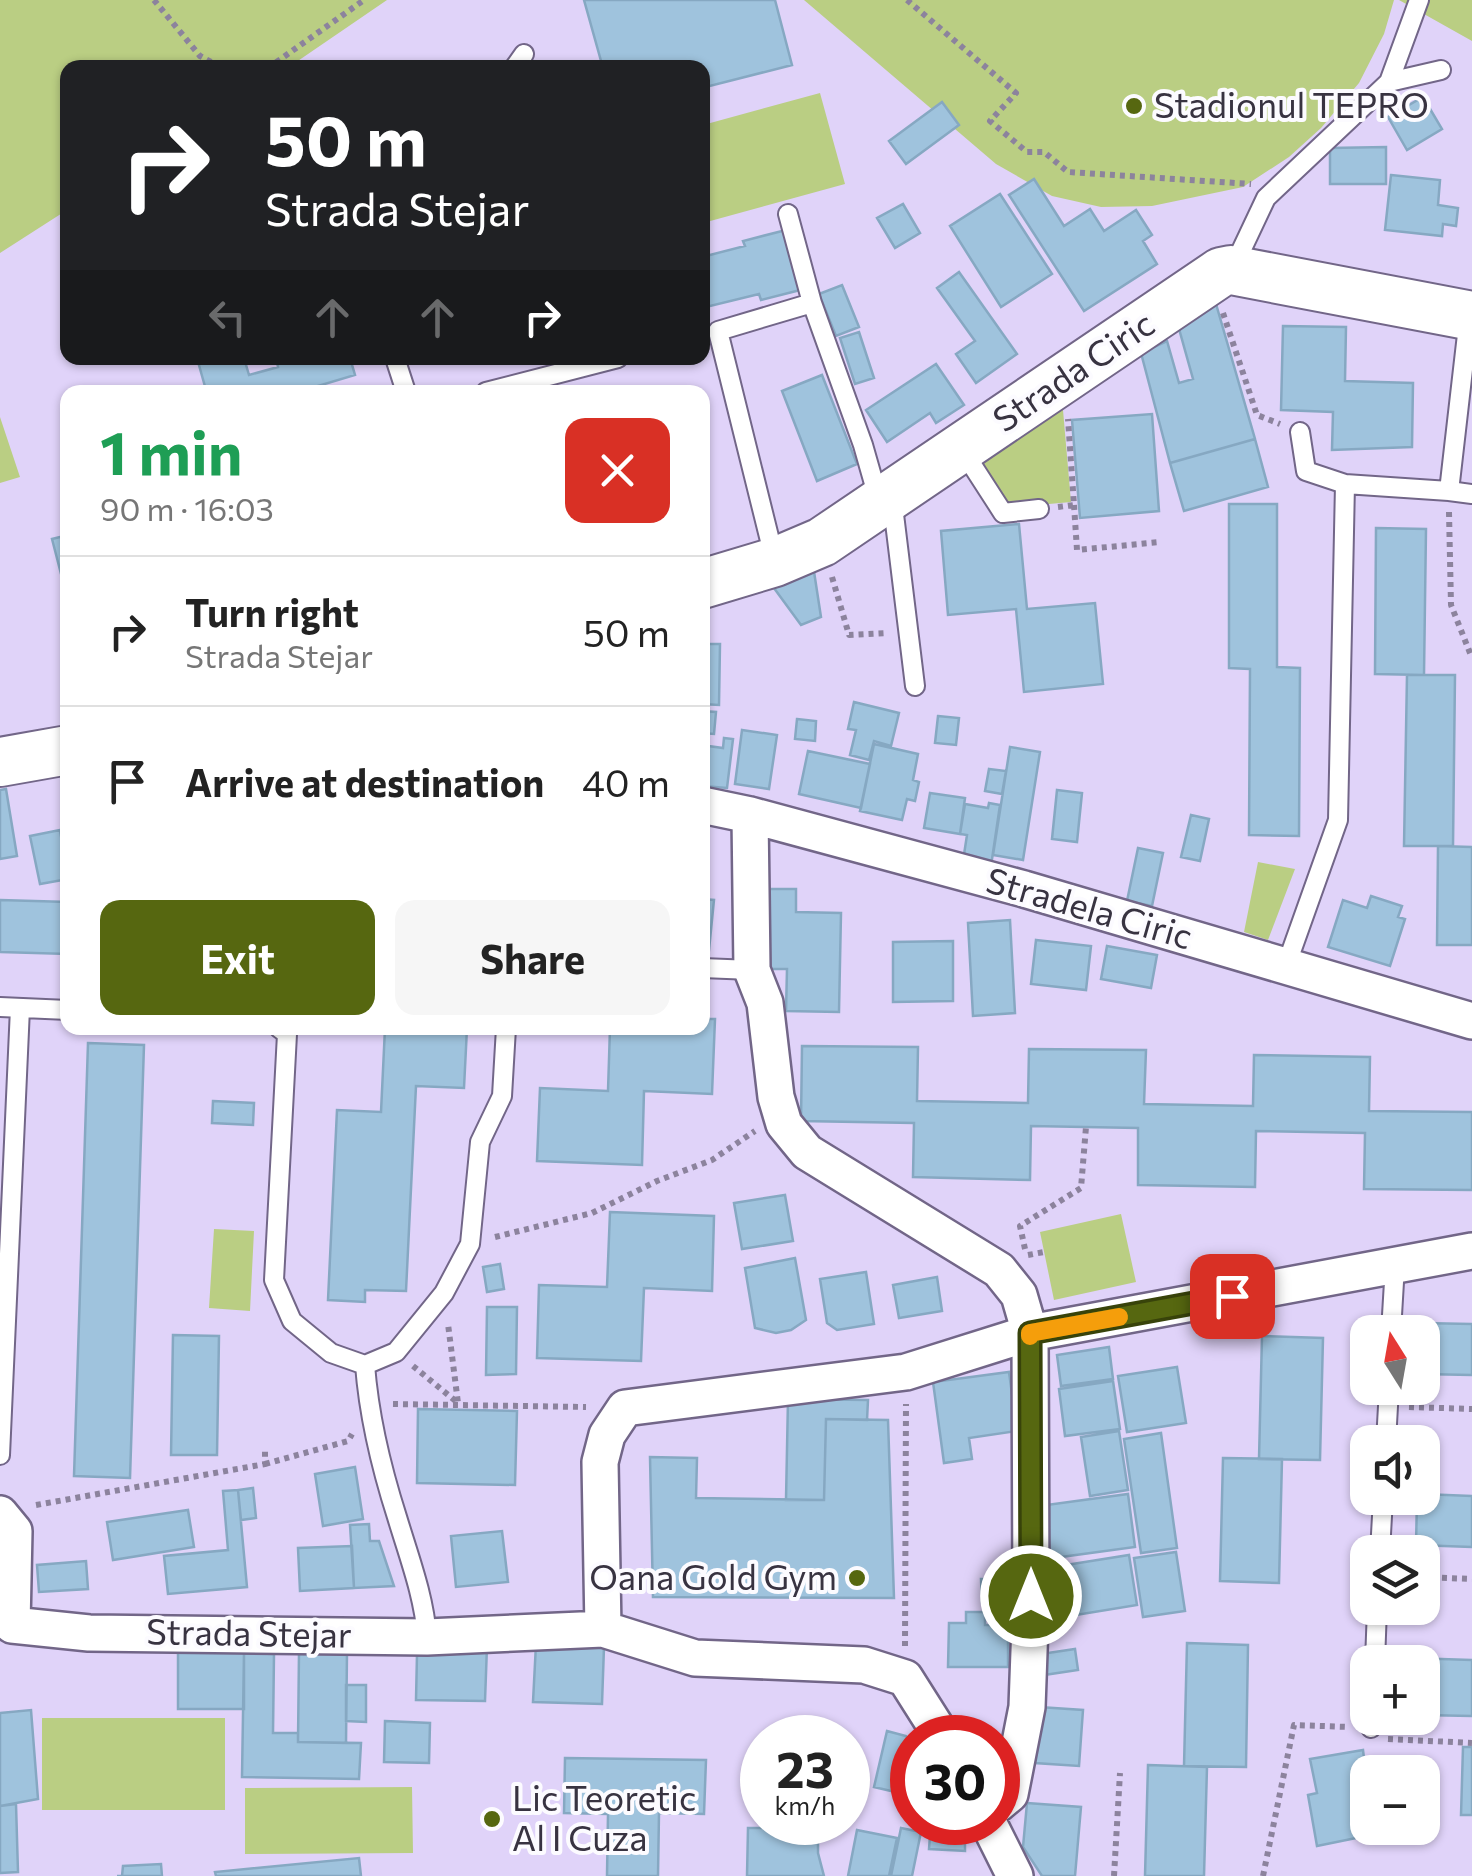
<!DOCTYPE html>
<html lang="en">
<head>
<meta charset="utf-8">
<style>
	body { margin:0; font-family:Commissioner,sans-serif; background:#f6f6f6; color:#222; height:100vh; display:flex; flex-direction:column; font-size:38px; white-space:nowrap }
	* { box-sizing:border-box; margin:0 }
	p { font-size:32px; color:#767676 }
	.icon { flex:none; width:55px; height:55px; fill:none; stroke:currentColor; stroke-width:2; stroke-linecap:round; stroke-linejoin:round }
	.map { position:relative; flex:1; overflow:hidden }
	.side { position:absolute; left:60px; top:385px; width:650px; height:650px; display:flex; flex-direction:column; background:#fff; border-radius:20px; box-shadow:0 2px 8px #0004 }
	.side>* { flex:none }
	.guide { position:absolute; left:60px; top:60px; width:650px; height:305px; border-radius:20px; box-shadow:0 2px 8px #0004; background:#202124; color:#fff; overflow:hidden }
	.needle { width:65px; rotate:349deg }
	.controls { position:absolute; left:1350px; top:1315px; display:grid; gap:20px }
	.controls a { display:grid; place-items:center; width:90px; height:90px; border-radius:20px; background:#fff; box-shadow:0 2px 8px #0004; font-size:50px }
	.speed { position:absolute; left:740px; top:1715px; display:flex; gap:20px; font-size:50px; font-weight:700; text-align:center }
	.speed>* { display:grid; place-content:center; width:130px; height:130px; border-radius:50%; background:#fff; box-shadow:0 2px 8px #0004; line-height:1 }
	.speed small { font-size:25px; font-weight:400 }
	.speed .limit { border:15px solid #d22; background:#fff; color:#111 }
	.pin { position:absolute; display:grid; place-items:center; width:85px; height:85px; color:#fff; margin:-42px; border-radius:20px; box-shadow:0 5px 15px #0006 }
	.me { position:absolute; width:110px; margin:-55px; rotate:0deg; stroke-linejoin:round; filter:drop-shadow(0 0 8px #0008) }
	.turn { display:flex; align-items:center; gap:35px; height:210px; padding:0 40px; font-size:45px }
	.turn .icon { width:130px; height:130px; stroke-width:2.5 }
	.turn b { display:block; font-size:70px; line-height:85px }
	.lanes { display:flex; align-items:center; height:95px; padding:0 40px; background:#0003; justify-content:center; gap:50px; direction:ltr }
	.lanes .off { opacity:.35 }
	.round { display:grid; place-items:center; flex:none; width:105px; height:105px; border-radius:20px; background:#f6f6f6 }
	.overview { display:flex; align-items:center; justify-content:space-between; height:170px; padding:0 40px }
	h1 { font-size:60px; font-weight:700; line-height:75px; color:#1e9e55 }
	.primary-button { display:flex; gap:20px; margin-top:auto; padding:20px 40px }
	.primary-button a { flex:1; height:115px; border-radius:20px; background:#566710; color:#fff; font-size:40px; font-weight:700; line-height:115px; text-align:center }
	.primary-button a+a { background:#f6f6f6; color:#222 }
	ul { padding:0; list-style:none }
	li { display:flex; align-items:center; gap:30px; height:150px; padding:0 40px; border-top:2px solid #e0e0e0 }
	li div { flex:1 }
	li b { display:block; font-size:38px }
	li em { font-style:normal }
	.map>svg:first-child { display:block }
	.green { fill:#bace83 }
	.building { fill:#9fc3dd; stroke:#86a8c2; stroke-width:2.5 }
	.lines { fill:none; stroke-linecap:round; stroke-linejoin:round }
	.lane-casing { stroke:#726688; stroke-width:22 }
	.street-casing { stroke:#726688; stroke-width:40 }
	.secondary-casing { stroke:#726688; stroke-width:52 }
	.path { stroke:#8c839d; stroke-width:6; stroke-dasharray:5 5; stroke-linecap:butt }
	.lane { stroke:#fff; stroke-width:18 }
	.street { stroke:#fff; stroke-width:35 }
	.secondary { stroke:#fff; stroke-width:48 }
	.route-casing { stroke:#38430a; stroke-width:25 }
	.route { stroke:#566710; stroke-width:18 }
	.slow { stroke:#f59e0b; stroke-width:18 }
	.poi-dot { fill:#566710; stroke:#fcfbff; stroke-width:4 }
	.labels { text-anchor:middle; stroke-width:8; stroke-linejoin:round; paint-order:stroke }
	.poi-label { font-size:35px; fill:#383341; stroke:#fcfbff; text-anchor:start }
	.street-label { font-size:35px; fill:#383341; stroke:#fcfbff }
</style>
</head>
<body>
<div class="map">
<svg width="1472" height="1876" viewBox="0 0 1472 1876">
	<rect width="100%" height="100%" fill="#e0d3f9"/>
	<path class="green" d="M0,0H387L289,67L68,68L67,210L0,253Z
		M804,0H1394L1384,34L1359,83L1321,128L1289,157L1243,187L1152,206L1101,207L1052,196L996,164Z
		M1399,0H1472V41Z
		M820,93L845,184L703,223V125Z
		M1061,387L1071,502L1004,508L968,450Z
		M0,417L20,477L0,483Z
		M1258,862L1295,869L1268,940L1244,932Z
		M1121,1214L1136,1282L1054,1300L1040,1232Z
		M214,1229L254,1231L250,1311L209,1308Z
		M42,1718H225V1810H42Z
		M412,1787L413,1853L245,1854V1788Z"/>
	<path class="building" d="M584,0H775L792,65L702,88V68H603Z
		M1423,97L1442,129L1407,150L1388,117Z
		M942,102L959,125L906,164L889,141Z
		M1386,147V184H1330V148Z
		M1391,175L1440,180L1438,205L1458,208L1456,226L1443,224L1442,236L1385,230Z
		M1034,179L1064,226L1090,209L1104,231L1136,210L1152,235L1143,241L1157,264L1084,311L1009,195Z
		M1000,194L1052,274L1001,307L950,226Z
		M903,204L920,233L895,248L877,218Z
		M786,230L804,289L761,300L759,294L702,308V257L745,246L743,241Z
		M959,272L1017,354L976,383L956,354L975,341L937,288Z
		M842,285L859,327L836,336L819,294Z
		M1214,297L1255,439L1170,463L1141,353L1167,341L1179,383L1193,379L1176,318Z
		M1283,326L1346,327L1345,381L1413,383L1412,447L1332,450L1333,412L1281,410Z
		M859,332L874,378L855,384L840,338Z
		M197,358H244L249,375L278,367L276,358H350L355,375L298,392H197L206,390Z
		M936,364L964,405L936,423L930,413L887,442L866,410Z
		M822,375L857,464L817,481L782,391Z
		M1152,414L1159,511L1080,518L1072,420Z
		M1255,439L1268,487L1184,511L1170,463Z
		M1229,504H1277V667L1300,668L1299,836L1249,835L1250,669L1229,668Z
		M1019,524L1027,609L1095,603L1103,684L1024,692L1016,609L948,615L941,531Z
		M1376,528L1426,529L1424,675L1375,674Z
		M68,535V601L52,539Z
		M813,565L821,617L801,625L771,584Z
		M702,644H720L719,705L702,704Z
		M1407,675H1455L1453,846H1404Z
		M854,702L899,713L891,746L874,741L869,760L850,755L856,730L848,729Z
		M702,711L716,712L714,734L702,733Z
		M938,716L959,718L956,745L935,743Z
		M797,719L816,721L815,741L795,739Z
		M742,730L777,735L769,789L735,784Z
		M724,738L733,739L727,788L703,786L708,746L723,748Z
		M874,744L918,754L913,780L919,782L915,801L907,799L902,820L860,811Z
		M1010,747L1040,752L1023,860L993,855Z
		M808,751L870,764L861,808L799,794Z
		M989,769L1006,771L1002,794L985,791Z
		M6,789L17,856L0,859V790Z
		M1057,790L1082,793L1077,842L1052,839Z
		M930,793L965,798L960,834L924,828Z
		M989,803L1000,805L991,866L963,861L967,835L960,834L965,804L988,808Z
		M1191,815L1209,819L1200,861L1181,857Z
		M60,830L68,879L40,884L30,836Z
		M1438,846L1472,847V945H1437Z
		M1138,848L1163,853L1152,906L1127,901Z
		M765,889H796V912L841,913L839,1012L786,1011L787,969H763Z
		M1371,896L1402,906L1398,917L1405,919L1390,966L1328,947L1343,900L1367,908Z
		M702,899L714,900L709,950L702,949Z
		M0,900L68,902V954L0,952Z
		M1010,920L1015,1013L973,1016L968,923Z
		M1036,940L1091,946L1086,990L1031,984Z
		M953,941V1001L893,1002V942Z
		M1107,946L1157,955L1151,988L1101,979Z
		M702,1019H715L712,1094L644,1091L642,1165L537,1161L540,1088L608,1091L610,1028H702Z
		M385,1028H467L464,1088L416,1086L406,1291L365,1290V1302L328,1300L337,1110L381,1112Z
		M88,1043L144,1045L130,1478L74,1476Z
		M802,1046L918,1047L917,1101L1028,1103L1029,1049L1146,1050L1144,1104L1253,1106L1254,1055L1370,1057L1369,1111L1472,1112V1190L1364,1189L1365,1133L1256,1131L1255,1187L1138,1185V1128L1031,1126L1030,1180L913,1177L914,1123L801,1121Z
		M213,1101L254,1103L253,1125L212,1123Z
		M785,1195L793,1241L742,1249L734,1203Z
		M610,1212L714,1216L712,1291L644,1288L641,1361L537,1358L539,1285L607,1287Z
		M795,1258L806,1320L791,1330L776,1333L755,1328L745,1268Z
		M500,1264L504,1289L487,1292L483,1267Z
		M866,1272L874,1324L837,1330L827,1323L820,1279Z
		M937,1277L942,1311L899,1318L893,1285Z
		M487,1307H517L516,1374L486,1375Z
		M1421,1323L1472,1324V1375L1422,1374Z
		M173,1335L219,1336L217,1455H171Z
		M1262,1336L1323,1338L1320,1460L1259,1459Z
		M1109,1347L1113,1379L1061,1386L1057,1355Z
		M1177,1367L1186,1423L1127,1432L1118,1376Z
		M1009,1372L1017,1431L969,1438L972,1459L944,1463L933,1382Z
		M1113,1381L1120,1429L1065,1436L1059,1389Z
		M788,1399L868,1400L867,1420L826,1419L824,1500H786Z
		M418,1409L517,1411L515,1485L417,1483Z
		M826,1419L888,1420L894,1598L653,1597L650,1457L697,1458L696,1498L824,1500Z
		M1119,1431L1128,1490L1090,1496L1081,1437Z
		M1161,1433L1177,1548L1141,1553L1124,1439Z
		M1223,1458L1282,1459L1279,1583L1220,1581Z
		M355,1467L363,1519L323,1526L315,1474Z
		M253,1488L256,1518L241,1520L238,1490Z
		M238,1490L247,1587L168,1594L164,1556L228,1550L223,1491Z
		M1128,1494L1135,1547L1046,1559L1039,1506Z
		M1422,1494L1472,1496V1547L1416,1545L1417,1498H1422Z
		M188,1510L194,1547L113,1560L107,1522Z
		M369,1524L370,1541H379L394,1586L354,1588L350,1525Z
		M502,1531L508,1582L456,1587L451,1536Z
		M352,1546L354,1588L300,1591L298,1548Z
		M1176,1552L1185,1611L1143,1617L1134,1558Z
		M1129,1555L1137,1605L1070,1616L1059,1610L1057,1596L1052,1597L1047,1568Z
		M86,1561L88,1589L39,1592L37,1565Z
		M981,1579L1012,1580V1604L982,1603Z
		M966,1612H985V1625H1008V1667H948L949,1623H966Z
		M1187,1643L1248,1645L1246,1767L1184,1766Z
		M536,1644L604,1647L602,1704L533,1702Z
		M178,1645L244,1646V1709H178Z
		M487,1646L485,1701L416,1700L417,1654Z
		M1075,1649L1078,1670L1044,1675L1041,1654Z
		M299,1652H347L346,1743L298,1742Z
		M244,1653L274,1654L273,1733H298V1742L361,1743L359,1779L242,1777Z
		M1410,1658L1472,1660V1716L1422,1715V1662H1410Z
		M346,1685H366V1722L346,1721Z
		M1039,1707L1083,1710L1079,1766L1035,1763Z
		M31,1710L38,1799L0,1806V1713Z
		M385,1721L430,1723L429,1763L384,1762Z
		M887,1731L906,1736L912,1747V1796L874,1787Z
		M1463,1747H1472V1815H1461Z
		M1363,1750L1368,1792L1353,1794L1361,1837L1317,1846L1308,1795L1317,1793L1310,1759Z
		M565,1758L706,1760L704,1814L659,1813L658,1876H607L608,1814L564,1813Z
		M1148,1765L1207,1767L1204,1876H1145Z
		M1027,1803L1081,1807L1075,1876H1042L1023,1847Z
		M16,1804L18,1872L0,1873V1806Z
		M931,1822H965V1851L929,1849Z
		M748,1828H818V1853L824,1876H747Z
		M901,1828L921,1832L912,1876H891Z
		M857,1830L897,1838L889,1876H848Z
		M359,1858L361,1876H216L215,1872Z
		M161,1864L162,1876H117H122L123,1866Z"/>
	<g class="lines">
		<defs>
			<path id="lane" d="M514,68L524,54
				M1389,82L1441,70
				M1232,270L1266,198L1389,82L1419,0
				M812,303L863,445L879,501
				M395,358L406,392
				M486,392L618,358
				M1300,432L1306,471L1345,484
				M963,451L1003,513L1039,509
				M1449,491L1472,494
				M892,498L915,686
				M775,561L718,331L812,303L788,214
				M1286,966L1338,820L1345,484L1449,491L1469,317
				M702,968L752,970
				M0,1007L68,1010
				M279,1028L287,1034L274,1280L292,1321L331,1353L365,1365
				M1391,1332L1395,1265
				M1386,1442L1389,1388
				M0,1455L20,1008
				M1380,1552L1383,1498
				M427,1637C424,1596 409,1557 397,1517C381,1467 369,1417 365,1365L396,1352L444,1293L470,1244L480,1142L502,1096L506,1028
				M1375,1662L1377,1608
				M1371,1728L1372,1718"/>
			<path id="street" d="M702,805L750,815L1024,889L1472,1021
				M750,815L752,970L765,1003L776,1097L784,1124L807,1152L999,1270L1019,1295L1030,1333L1031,1596L1027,1707L1010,1794L998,1804
				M0,1514L14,1531L12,1625L89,1633L427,1637L603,1629L600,1462L607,1435L625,1408L906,1372L1030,1333L1472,1251
				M603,1629L695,1658L864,1665L905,1678L943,1738
				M988,1822L1015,1876"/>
			<path id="secondary" d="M702,584L775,562L822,542L1221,272L1231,270L1472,316
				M0,762L68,750"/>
		</defs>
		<use href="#lane" class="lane-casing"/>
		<use href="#street" class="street-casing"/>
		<use href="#secondary" class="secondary-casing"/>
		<path class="path" d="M154,0L200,56L222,68
			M907,0L1016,93L990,121L1027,152H1044L1068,172L1251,184
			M268,68L364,0
			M1223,313L1257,415L1280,424
			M1074,505L1077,550L1160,542
			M1058,507L1074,505L1068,419
			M1449,512L1451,605L1472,658
			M832,577L849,635L886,633
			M495,1237L592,1213L657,1181L712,1160L755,1131
			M1025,1249L1020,1226L1081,1188L1086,1127
			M1028,1255L1044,1252
			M413,1366L458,1403L448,1324
			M393,1404L586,1407
			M1409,1407L1472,1409
			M265,1464L348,1441L352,1434
			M36,1505L265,1464V1450
			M1422,1577L1472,1579
			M905,1646L906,1404
			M1388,1739L1472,1743
			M1114,1876L1120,1773
			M1263,1876L1294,1725L1349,1727"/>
		<use href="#lane" class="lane"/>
		<use href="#street" class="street"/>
		<use href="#secondary" class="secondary"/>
	</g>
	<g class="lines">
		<defs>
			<path id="route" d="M1031,1596L1030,1333L1232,1296"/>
		</defs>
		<use href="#route" class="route-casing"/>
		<use href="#route" class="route"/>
		<path class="slow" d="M1030,1336V1333L1119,1317"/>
	</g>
	<g class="poi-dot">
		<circle cx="1134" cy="106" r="10"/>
		<circle cx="857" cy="1578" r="10"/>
		<circle cx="492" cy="1819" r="10"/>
	</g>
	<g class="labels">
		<g class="poi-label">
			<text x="1154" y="118">Stadionul TEPRO</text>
			<text x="837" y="1590" text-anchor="end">Oana Gold Gym</text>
			<text x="512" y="1811">Lic Teoretic<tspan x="512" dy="40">Al I Cuza</tspan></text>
		</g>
		<g class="street-label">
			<text transform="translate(1074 372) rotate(-34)" y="12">Strada Ciric</text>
			<text transform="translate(1089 909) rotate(16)" y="12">Stradela Ciric</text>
			<text transform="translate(249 1634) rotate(1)" y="12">Strada Stejar</text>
		</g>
	</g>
</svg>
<div class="controls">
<a><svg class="needle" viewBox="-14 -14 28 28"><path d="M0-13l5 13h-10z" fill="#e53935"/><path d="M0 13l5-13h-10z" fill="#767676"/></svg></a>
<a><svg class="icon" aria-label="sound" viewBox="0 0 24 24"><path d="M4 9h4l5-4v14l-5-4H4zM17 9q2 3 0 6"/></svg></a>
<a><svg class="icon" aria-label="layers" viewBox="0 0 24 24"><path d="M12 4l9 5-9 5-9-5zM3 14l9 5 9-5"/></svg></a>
<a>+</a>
<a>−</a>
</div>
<div class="speed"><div>23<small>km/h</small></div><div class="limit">30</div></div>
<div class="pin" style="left:1232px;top:1296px;background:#d93025"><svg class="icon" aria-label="arrive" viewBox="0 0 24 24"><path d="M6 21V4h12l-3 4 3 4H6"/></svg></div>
<svg class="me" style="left:1031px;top:1596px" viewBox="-20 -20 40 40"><circle r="17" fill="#566710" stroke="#fff" stroke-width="3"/><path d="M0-11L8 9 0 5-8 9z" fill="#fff"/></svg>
<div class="guide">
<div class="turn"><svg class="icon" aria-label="right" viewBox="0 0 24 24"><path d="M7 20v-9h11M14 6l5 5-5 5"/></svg><div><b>50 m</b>Strada Stejar</div></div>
<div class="lanes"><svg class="icon off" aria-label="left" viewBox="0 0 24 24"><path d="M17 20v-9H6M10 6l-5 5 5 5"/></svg><svg class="icon off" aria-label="ahead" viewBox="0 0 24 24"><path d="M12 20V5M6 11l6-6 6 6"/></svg><svg class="icon off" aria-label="ahead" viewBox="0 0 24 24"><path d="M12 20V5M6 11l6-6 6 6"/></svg><svg class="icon" aria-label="right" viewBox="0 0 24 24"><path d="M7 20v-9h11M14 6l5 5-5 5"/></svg></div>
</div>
<section class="side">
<div class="overview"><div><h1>1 min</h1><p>90 m · 16:03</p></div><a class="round" style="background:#d93025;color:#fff"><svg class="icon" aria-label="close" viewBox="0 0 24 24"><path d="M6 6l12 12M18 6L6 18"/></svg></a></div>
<ul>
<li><svg class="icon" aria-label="right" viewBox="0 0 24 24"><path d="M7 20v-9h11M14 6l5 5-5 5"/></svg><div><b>Turn right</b><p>Strada Stejar</p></div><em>50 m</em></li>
<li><svg class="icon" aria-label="arrive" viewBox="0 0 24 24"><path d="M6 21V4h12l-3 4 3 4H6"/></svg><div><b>Arrive at destination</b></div><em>40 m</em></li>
</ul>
<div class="primary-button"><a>Exit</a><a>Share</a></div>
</section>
</div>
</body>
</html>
